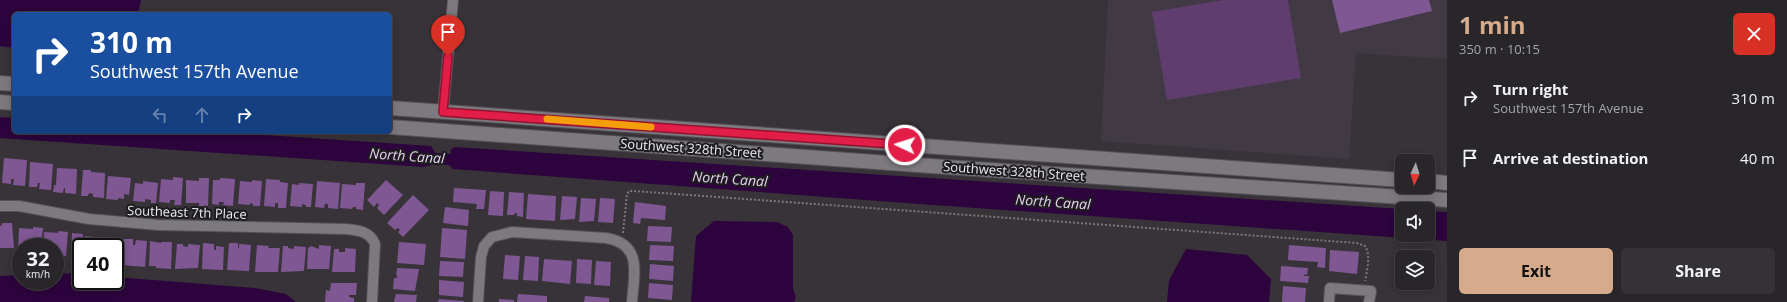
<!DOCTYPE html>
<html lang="en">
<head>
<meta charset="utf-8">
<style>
	body { margin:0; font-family:"Open Sans",sans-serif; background:#353236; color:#f1f3f6; height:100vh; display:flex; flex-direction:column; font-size:15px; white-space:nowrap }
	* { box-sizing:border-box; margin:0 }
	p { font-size:13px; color:#a5a5a8 }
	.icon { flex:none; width:22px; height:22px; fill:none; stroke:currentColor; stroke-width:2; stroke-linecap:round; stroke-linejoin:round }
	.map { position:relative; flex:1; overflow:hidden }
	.sheet { display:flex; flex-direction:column; background:#29262a; width:340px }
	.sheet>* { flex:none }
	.top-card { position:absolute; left:12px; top:12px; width:380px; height:122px; border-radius:6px; box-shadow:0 2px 10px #0003,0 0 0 1px #454347; background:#1a4fa0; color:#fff; overflow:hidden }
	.needle { width:26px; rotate:184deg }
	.controls { position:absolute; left:1395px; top:154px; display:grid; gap:8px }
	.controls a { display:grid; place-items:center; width:40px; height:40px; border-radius:6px; background:#29262a; box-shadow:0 2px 10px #0003,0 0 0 1px #454347; font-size:20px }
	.speed { position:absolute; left:12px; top:238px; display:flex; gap:8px; font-size:20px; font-weight:700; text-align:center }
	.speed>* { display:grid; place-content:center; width:52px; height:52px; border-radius:50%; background:#29262a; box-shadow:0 2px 10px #0003,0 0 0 1px #454347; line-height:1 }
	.speed small { font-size:10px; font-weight:400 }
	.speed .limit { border:2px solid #111; border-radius:6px; background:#fff; color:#111 }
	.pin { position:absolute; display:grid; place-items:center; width:34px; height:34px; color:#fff; margin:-41px -17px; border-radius:50% 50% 50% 0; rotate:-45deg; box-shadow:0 0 4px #0007 }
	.pin .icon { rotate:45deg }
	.me { position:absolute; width:44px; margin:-22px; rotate:274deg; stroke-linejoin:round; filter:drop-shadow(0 0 3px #0008) }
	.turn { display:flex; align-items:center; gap:14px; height:84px; padding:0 12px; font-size:18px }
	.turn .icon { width:52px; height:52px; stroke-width:2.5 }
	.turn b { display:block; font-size:28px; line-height:34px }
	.lanes { display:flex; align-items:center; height:38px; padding:0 12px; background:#0003; justify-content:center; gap:20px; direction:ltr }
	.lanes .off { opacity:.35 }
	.round { display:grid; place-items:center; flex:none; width:42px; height:42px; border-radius:6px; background:#353236 }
	.headline { display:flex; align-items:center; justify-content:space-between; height:68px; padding:0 12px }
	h1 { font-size:24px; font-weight:700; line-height:30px; color:#d6ab8b }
	.cta { display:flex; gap:8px; margin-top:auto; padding:8px 12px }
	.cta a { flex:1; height:46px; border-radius:6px; background:#d6ab8b; color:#111; font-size:16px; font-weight:700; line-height:46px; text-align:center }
	.cta a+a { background:#353236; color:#f1f3f6 }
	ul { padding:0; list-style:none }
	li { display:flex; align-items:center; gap:12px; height:60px; padding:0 12px }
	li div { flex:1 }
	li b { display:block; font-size:15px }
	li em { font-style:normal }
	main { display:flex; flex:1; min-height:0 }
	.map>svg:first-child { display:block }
	.built { fill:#413a44 }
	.green { fill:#5f3e6f }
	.water { fill:#2d043d }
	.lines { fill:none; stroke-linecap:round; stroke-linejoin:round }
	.canal { stroke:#2d043d; stroke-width:11 }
	.building { fill:#7f5793 }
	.street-casing { stroke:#545156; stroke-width:12 }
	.secondary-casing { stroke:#545156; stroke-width:16 }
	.path { stroke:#7b787c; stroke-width:2; stroke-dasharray:2 2; stroke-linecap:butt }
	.street { stroke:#7d7a7f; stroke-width:10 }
	.secondary { stroke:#7d7a7f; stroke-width:14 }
	.route-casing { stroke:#92132f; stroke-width:10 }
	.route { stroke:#e11d48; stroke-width:7 }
	.slow { stroke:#f59e0b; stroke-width:7 }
	.labels { text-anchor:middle; stroke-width:4; stroke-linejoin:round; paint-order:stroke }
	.street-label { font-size:13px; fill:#eeecef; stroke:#1d1c1e }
	.water-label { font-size:14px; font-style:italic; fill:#e8d1f4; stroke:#1d1c1e }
</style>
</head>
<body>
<main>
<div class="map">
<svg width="1447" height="302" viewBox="0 0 1447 302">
	<rect width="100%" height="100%" fill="#373338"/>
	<path class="built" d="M1108,0H1447V59L1356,53L1349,159L1101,141Z"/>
	<path class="green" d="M1223,0H1288L1301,78L1167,100L1152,12Z"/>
	<path class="water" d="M0,0H141L138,14H14V48L0,46Z
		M0,117L14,118V132H221L431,146L436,154L434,164L424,167L0,138Z
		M455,147L1402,209V235H1428V211L1447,212V241L919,204L453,169L450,166L451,149Z
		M714,221L777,222L788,227L793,235V288L796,297L794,302H691L696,236Z
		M1186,249L1247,255L1271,279L1269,302H1167L1169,280Z
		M55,273L81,274V281H115V277L255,288L286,294L296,302H0V276L21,275V281H55Z"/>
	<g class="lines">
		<path class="canal" d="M421,157L466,161"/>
	</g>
	<path class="building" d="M1332,0H1429L1432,11L1340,33Z
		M4,158L27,160L25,186L13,185L14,179H11V184L2,183Z
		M30,162L53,164L51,190L39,189L40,183H38L37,187H29Z
		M57,168L77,169L76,194L65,193V188H64L63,193L53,192L54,185H56Z
		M83,170H91V172L105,173L104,198L93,197V194L89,193L88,196H81Z
		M108,176L131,178L129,195L124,194V199L118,198V200L106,199Z
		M173,177L183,178L181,205H174L175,200H170V203L159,202L161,179L173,180Z
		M199,178H209L208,206H199V203H186V180L199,181Z
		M220,178L235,179L233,206L223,205L224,202H219V205L212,204L213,180H220Z
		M266,179L280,180V182L288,183L286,208H278V203H275V207L264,206Z
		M252,180L262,181L260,206H253V204L250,203V205L238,204L240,181L252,182Z
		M386,180L403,195L384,215L377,208L379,205L377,203L374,207L367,200Z
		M143,181L158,183L156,203H151V200L145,199V202L133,201L135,183L143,184Z
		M317,181L340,183L338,209L328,208V204H325L324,208L315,207Z
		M299,183L313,184L311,207H306V205L302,204V207L290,206L292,184L299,185Z
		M356,183H365L363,210L356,209V207H353L352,209L340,208L342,184L356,185Z
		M454,188L486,190L484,209H476L477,204L453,202Z
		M490,191L504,192L503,216L488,215Z
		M509,192L524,193L523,217L517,216V213H515L514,215H507Z
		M528,194L556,196L555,221L526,219Z
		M413,195L429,210L403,237L398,232L400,230L398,228L395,230L387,223Z
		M562,196L577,197L575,219L560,220Z
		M581,198L596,199L594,221L579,222Z
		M600,198L615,199L613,223L598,222Z
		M635,202L666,206L665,220L641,218L640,224L633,223Z
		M445,207L469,210L468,226L443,223Z
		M2,223H12L14,248H0V226L2,225Z
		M648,226L672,227L671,242L647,241Z
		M33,227L43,228L41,247H21V251H18L19,228L33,229Z
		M442,228L467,230L465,259L440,257Z
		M58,231L68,232L66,256H55V247H44V232L58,233Z
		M72,233L83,234V240H85V236L93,237V247H81V260L71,259Z
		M98,237L106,238V239H109V238H120L119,265H115V247H97Z
		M124,239H133V245H135L136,240L147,241L145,267L121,265Z
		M150,241L161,243V242H172L171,269L156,268V266H149Z
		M399,242L426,244L424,265L397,263Z
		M203,243L214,244V250H216V246L224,247L223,270L202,269Z
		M229,243H238V248H239V244L251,245L249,271L227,270Z
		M177,244H183V246L188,247V244L200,245L198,268L175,269Z
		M257,245L269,246L268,248H280L278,272H255Z
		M319,245L331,246L329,269H307L308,248L311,246L319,249Z
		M650,245L674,246L673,261L649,260Z
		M1289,245L1326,248L1325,268L1317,267L1318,262L1288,260Z
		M283,246H288V248L294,249V246L306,247L304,271L281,272Z
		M345,248L356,249L355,272H332L334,249H339V252H345Z
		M1330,250L1359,252L1357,274L1329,271Z
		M505,255L520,256L518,280L503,279Z
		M525,256L539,257L538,281L523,280Z
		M544,259L572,261L570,284L542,281Z
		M577,259L592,260L591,284L576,283Z
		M1399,260H1402V283H1421L1420,286L1398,285V275L1397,273Z
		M440,261L464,262L463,277L439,276Z
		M596,261L611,262L610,286L594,285Z
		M650,264L674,266L673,281L649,279Z
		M1281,266L1308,268L1307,275L1305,274L1304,276H1309L1308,283L1280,281Z
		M397,268L419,269L415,291L393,289L394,278H397V275H396Z
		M439,280L464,282L463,297L439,295Z
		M331,283H357L356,295H349V297L354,298V302H325L326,290L330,291Z
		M649,283L673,285L672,300L648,298Z
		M1283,286L1306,288L1305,302H1282Z
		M396,294L417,295L416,302H395L394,301Z
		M518,294L547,296V302H517Z
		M585,296L609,298V302H584Z
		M439,299L464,301V302H438Z
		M499,299L514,300V302H499Z"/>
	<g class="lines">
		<defs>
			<path id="street" d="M443,112L453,0
				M0,206H19L89,219L158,225L345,229C357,230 370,231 375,244L372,302
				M478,302L481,257L484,246L492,237L512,232L606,238C643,244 634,274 632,302
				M1329,302L1330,288L1371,291L1369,302"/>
			<path id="secondary" d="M0,83L14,84
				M0,102L14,103
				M390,108L1402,180
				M390,127L931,166L1447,200
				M1428,181L1447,183"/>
		</defs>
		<use href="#street" class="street-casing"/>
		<use href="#secondary" class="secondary-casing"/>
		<path class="path" d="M623,233L627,194L629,191H634L1357,243L1365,246C1371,255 1367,271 1365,281"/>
		<use href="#street" class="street"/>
		<use href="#secondary" class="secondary"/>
	</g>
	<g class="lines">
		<defs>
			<path id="route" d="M448,56L443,112L905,145"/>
		</defs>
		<use href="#route" class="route-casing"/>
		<use href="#route" class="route"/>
		<path class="slow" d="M547,119L651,127"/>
	</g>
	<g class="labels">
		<g class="street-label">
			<text transform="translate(691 148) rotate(4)" y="5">Southwest 328th Street</text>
			<text transform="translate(1014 171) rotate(4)" y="5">Southwest 328th Street</text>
			<text transform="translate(187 212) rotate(2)" y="5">Southeast 7th Place</text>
		</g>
		<g class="water-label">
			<text transform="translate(407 156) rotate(4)" y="5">North Canal</text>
			<text transform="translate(730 179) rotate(4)" y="5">North Canal</text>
			<text transform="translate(1053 202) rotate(4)" y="5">North Canal</text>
		</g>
	</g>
</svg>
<div class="controls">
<a><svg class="needle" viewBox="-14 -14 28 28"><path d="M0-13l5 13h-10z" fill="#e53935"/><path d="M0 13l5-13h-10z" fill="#a5a5a8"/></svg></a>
<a><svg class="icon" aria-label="sound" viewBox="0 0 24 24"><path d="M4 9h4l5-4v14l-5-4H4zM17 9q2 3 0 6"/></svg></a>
<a><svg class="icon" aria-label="layers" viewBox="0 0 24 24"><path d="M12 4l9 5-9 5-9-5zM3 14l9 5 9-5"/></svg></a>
</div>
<div class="speed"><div>32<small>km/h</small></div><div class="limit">40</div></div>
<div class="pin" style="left:448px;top:56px;background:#d93025"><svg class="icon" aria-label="arrive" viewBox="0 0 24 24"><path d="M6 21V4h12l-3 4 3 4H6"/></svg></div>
<svg class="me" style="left:905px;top:145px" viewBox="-20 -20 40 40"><circle r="17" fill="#e11d48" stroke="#fff" stroke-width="3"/><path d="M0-11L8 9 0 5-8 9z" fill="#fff"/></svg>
<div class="top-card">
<div class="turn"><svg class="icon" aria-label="right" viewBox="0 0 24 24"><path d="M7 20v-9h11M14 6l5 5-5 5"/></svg><div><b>310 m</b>Southwest 157th Avenue</div></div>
<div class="lanes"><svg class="icon off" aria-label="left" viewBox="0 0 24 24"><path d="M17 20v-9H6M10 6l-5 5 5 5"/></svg><svg class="icon off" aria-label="ahead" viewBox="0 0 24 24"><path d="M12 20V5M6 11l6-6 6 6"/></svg><svg class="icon" aria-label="right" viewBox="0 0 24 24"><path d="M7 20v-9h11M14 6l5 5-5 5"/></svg></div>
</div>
</div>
<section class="sheet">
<div class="headline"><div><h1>1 min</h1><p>350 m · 10:15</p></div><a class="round" style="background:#d93025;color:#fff"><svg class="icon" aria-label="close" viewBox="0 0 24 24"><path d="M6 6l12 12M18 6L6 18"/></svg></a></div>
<ul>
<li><svg class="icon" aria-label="right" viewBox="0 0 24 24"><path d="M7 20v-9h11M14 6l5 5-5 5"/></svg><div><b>Turn right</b><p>Southwest 157th Avenue</p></div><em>310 m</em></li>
<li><svg class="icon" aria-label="arrive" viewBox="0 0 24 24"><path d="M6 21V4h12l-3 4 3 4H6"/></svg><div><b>Arrive at destination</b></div><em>40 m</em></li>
</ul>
<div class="cta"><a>Exit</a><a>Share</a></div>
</section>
</main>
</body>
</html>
